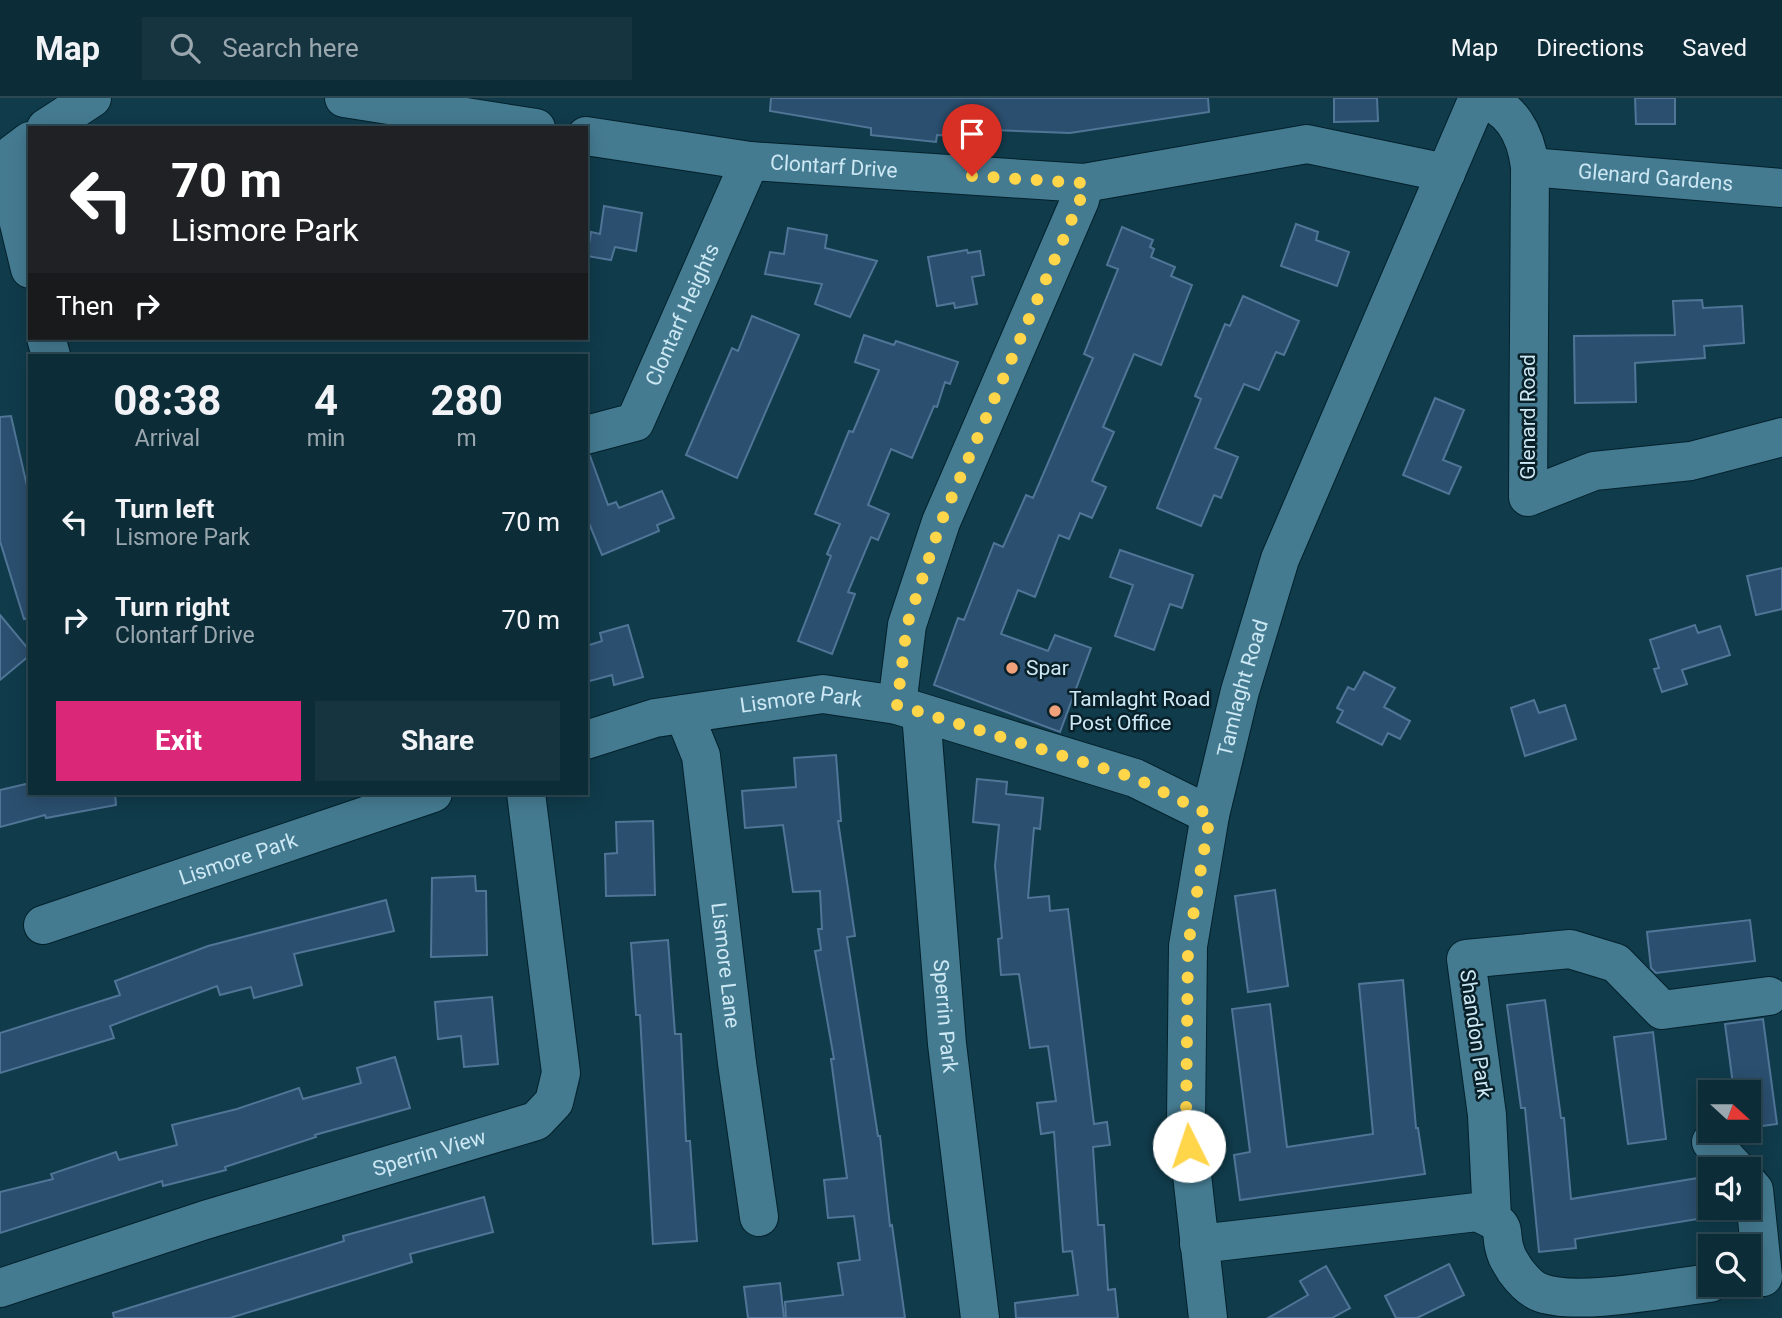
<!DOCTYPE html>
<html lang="en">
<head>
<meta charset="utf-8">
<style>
	body { margin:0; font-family:Roboto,sans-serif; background:#153440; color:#f1f3f6; height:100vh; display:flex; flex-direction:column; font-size:26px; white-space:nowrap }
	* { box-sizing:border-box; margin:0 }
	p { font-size:23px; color:#9aa7ae }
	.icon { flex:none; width:38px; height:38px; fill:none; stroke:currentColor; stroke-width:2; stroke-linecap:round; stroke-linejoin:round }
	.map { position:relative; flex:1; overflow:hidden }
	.drawer { position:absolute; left:28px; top:256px; width:560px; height:441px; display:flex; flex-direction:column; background:#0c2c38; border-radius:0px; box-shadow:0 4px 18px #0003,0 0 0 2px #2c4853 }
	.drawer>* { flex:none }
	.banner { position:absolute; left:28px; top:28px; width:560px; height:214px; border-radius:0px; box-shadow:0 4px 18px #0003,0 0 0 2px #2c4853; background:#202124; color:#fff; overflow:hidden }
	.needle { width:46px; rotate:111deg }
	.controls { position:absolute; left:1698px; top:982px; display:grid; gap:14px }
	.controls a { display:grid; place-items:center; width:63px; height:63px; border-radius:0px; background:#0c2c38; box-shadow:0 4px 18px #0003,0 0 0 2px #2c4853; font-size:35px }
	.pin { position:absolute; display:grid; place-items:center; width:60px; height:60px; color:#fff; margin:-72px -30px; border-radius:50% 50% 50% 0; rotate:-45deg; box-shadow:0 0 7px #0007 }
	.pin .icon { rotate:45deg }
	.me { position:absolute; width:77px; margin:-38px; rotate:356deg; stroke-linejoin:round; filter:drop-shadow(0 0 5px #0008) }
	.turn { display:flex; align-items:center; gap:24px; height:147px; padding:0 28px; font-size:32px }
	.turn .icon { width:91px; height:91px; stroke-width:2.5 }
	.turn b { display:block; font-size:49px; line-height:60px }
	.then { display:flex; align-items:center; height:66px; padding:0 28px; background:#0003; gap:14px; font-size:26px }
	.eta { display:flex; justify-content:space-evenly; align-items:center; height:119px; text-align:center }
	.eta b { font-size:42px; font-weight:700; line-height:49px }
	.cta { display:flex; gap:14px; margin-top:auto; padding:14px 28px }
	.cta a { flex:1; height:80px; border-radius:0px; background:#db2777; color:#fff; font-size:28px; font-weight:700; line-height:80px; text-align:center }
	.cta a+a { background:#153440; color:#f1f3f6 }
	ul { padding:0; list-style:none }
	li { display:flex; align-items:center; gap:21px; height:98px; padding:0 28px }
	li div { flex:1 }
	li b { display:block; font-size:26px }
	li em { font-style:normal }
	header { display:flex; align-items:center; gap:42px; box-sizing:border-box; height:98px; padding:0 35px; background:#0c2c38; border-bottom:2px solid #2c4853 }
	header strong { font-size:33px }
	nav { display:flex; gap:38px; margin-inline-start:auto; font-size:24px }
	.search { width:490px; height:63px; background:#153440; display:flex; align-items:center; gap:18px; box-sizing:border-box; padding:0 24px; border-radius:0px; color:#9aa7ae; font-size:26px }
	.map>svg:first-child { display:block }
	.building { fill:#2b4f6f; stroke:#507597; stroke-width:2 }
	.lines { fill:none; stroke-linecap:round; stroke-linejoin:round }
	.minor-casing { stroke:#03212b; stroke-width:40 }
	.minor { stroke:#457b91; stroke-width:38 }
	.route { stroke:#ffd54a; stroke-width:12; stroke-dasharray:0 21.6 }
	.poi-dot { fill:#f1a27b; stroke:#092029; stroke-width:2.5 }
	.labels { text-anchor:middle; stroke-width:5; stroke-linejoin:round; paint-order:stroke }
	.street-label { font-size:21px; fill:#cce8f4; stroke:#092029 }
	.poi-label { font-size:21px; fill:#cce8f4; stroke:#092029; text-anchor:start }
</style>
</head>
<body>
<header>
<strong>Map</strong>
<div class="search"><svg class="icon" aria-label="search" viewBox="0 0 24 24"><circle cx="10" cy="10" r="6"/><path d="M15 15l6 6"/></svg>Search here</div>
<nav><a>Map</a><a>Directions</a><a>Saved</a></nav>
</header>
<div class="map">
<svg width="1782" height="1220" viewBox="0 0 1782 1220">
	<rect width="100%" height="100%" fill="#103b4b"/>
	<path class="building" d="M771,0H1208L1209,14L1070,35L993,32V39L937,37L936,44L871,37V30L770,13Z
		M1334,0H1377L1378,23L1334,24Z
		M1635,0H1675V26H1636Z
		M604,108L642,115L636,153L615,149L611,162L587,158L591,134L600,136Z
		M1296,126L1318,134L1316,142L1349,154L1337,188L1281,168Z
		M1122,129L1153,142L1150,149L1154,151L1151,159L1175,169L1171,178L1192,187L1161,267L1134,256L1103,329L1114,334L1092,383L1106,389L1092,420L1080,415L1069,441L1059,437L1035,499L1018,492L1001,536L1048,553L1055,537L1091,550L1060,634L934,587L958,520L964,522L994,445L1003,449L1026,397L1033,400L1093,260L1084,256L1118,171L1107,167Z
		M788,130L827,137L825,150L877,163L850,219L815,206L822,186L765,176L770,154L784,156Z
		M967,152L968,155L980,153L984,177L972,179L977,206L955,210L954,205L937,208L928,159Z
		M1243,198L1299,223L1284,257L1276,254L1259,292L1244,286L1215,350L1238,359L1221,400L1214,397L1201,428L1157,410L1201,301L1195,298L1225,226L1230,228Z
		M1702,202L1703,210L1742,208L1744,245L1704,248L1705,260L1635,265L1636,304L1575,305L1574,238L1675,237L1673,203Z
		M752,218L799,237L737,380L686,357L732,250L738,253Z
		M864,237L894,247L896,243L958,264L950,286L945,284L937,309L934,308L912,360L891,351L868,407L889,416L878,442L871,439L848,494L855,496L832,556L798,543L831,458L827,456L840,426L815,416L849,333L853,334L879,272L855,264Z
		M1435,300L1464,312L1443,362L1461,369L1449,396L1403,377Z
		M11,318L30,401V520L24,521L0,443V319Z
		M586,358H590L608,407L616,404L619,410L662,393L674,420L657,427L659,433L602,457L586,418Z
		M1120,452L1193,477L1182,510L1170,506L1154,552L1115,538L1133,487L1110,479Z
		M1782,470V511L1756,517L1747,478Z
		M0,517L30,553V557L0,582Z
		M628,527L643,579L614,587L612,577L586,584V548L602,543L600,535Z
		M1695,527L1698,535L1720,528L1730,557L1682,572L1687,586L1662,594L1654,571L1659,570L1650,542Z
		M1364,574L1395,590L1384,609L1410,623L1400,641L1388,635L1382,647L1337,624L1343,613L1337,610L1348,589L1354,592Z
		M1534,602L1539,615L1565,607L1576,641L1525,658L1511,610Z
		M836,657L841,723H838L855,838L847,839L878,1038H880L890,1128L892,1127L905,1220H786L785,1204L843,1197L838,1165L860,1162L854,1118L828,1120L824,1082L847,1080L831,961H834L815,853L821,852L818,831H822L820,793L793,794L783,727L745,730L742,693L796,689L794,660Z
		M977,681L1007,684L1006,696L1043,700L1040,731L1034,730L1028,800L1049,798L1050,813L1068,811L1094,1026L1107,1024L1110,1047L1093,1049L1098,1127H1104L1108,1192L1115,1191L1118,1220H1016L1015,1205L1078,1197L1072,1153L1063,1154L1054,1034L1041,1036L1037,1005L1056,1003L1048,948L1030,950L1019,876L1001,877L998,841L1002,840L995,768L999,727L973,724Z
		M30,685V695H115L116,707L46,720L45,717L0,729V692Z
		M653,723L655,797L606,798L605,756L617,755L616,724Z
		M475,778L476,793H486L487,857L431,859L432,780Z
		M1275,792L1288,888L1248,894L1235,798Z
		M386,802L394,833L294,856L302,887L254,900L251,889L220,897L217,888L110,928L114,940L0,975V935L120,897L115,883L208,848Z
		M1750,822L1755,863L1656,875L1651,870L1647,834Z
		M668,842L675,936H681L686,1043H690L697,1143L653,1146L640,917H636L631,845Z
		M1403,882L1416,1030H1418L1425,1076L1240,1102L1234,1057L1250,1054L1232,911L1270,906L1287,1049L1373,1036L1359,886Z
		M492,899L498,966L464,969L461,938L438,941L435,904Z
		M1545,902L1561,1020H1564L1571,1101L1704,1079L1710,1119L1575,1141L1576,1150L1539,1154L1525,1010H1521L1507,907Z
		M1763,921L1777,1026L1748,1030V994H1734L1725,926Z
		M1653,934L1666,1041L1628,1046L1614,939Z
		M395,959L410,1010L315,1037L316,1039L225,1069L226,1072L163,1088L162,1083L0,1135V1094L53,1081L51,1076L116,1054L119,1062L177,1047L172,1027L237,1011L299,990L303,1001L361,985L357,970Z
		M484,1099L493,1134L410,1156L412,1164L230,1220H114L113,1215L344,1143L343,1138Z
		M1449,1166L1464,1197L1417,1220H1396L1385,1198Z
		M1326,1168L1350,1210L1332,1220H1268L1308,1197L1300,1183Z
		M780,1185L784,1220H748L744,1189Z"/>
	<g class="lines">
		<defs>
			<g id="minor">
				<path d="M344,0L536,30"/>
				<path d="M1477,0C1511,7 1526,37 1530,69L1528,399L1594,373L1691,363L1782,339"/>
				<path d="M46,30L92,0"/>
				<path id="s1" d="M586,38L750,63L1084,85L1307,46L1446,75"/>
				<path d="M30,43L14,55L9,84L30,171"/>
				<path id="s2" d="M1530,69L1782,90"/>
				<path d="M46,240L51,257"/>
				<path id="s3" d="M586,337L635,324L750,63"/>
				<path d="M897,607L907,527L941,424L1080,102L1084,85"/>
				<path id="s4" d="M921,615L947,946L980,1220"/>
				<path id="s5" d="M684,616L701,658L737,965L759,1119"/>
				<path id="s6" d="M586,642L655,620L823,596L897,607L1135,680L1210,717"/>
				<path id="s7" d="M43,827L433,695"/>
				<path d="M1711,1044L1736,1071"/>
				<path d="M1748,1085L1754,1092L1763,1179"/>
				<path d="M1492,1120L1487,1017L1466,861L1570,851L1616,865L1662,912L1769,898"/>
				<path d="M1199,1146L1477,1114C1514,1130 1496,1132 1507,1158C1509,1163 1513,1168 1515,1172C1521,1180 1529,1190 1539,1194C1574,1209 1669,1190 1710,1185"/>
				<path id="s8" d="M0,1190L205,1122L536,1023L554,1004L561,975L526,695"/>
				<path id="s9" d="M1208,1220L1186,1023L1188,848L1210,717L1240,593L1280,461L1478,0"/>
			</g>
		</defs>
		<use href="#minor" class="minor-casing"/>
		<use href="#minor" class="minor"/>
	</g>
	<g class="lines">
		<path class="route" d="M972,78L1084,85L1080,102L1060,149L941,424L907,527L897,607L1135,680L1210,717L1188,848L1186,1023L1189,1048"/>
	</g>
	<g class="poi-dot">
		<circle cx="1012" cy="570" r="7"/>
		<circle cx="1055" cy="613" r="7"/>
	</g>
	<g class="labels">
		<g class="street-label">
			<text dy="7" stroke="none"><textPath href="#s1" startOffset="250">Clontarf Drive</textPath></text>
			<text dy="7" stroke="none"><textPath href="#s2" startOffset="126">Glenard Gardens</textPath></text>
			<text dy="7" stroke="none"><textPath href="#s3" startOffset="168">Clontarf Heights</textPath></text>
			<text transform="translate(1528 319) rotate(-90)" y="7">Glenard Road</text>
			<text dy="7" stroke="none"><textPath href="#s9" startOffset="637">Tamlaght Road</textPath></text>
			<text dy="7" stroke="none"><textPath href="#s6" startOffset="220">Lismore Park</textPath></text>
			<text dy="7" stroke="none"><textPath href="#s7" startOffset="206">Lismore Park</textPath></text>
			<text dy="7" stroke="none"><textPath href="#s5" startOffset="256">Lismore Lane</textPath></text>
			<text dy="7" stroke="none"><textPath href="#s4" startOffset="304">Sperrin Park</textPath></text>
			<text transform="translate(1476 936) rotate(82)" y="7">Shandon Park</text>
			<text dy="7" stroke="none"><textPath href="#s8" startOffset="450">Sperrin View</textPath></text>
		</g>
		<g class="poi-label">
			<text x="1026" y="577">Spar</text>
			<text x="1069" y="608">Tamlaght Road<tspan x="1069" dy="24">Post Office</tspan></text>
		</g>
	</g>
</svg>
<div class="controls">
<a><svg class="needle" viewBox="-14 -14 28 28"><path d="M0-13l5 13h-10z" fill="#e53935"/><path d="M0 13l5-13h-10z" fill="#9aa7ae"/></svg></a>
<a><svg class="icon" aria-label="sound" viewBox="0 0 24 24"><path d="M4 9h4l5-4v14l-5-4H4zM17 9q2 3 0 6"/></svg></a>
<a><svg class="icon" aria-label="search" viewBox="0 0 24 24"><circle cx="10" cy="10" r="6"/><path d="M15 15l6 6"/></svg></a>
</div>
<div class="pin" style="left:972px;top:78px;background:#d93025"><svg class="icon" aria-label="arrive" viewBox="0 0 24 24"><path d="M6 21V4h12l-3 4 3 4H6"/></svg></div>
<svg class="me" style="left:1189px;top:1048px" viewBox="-20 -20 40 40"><circle r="19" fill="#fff"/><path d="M0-13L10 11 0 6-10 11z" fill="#ffd54a"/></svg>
<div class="banner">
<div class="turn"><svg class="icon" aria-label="left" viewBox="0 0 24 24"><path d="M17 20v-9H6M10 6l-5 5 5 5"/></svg><div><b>70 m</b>Lismore Park</div></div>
<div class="then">Then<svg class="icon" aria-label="right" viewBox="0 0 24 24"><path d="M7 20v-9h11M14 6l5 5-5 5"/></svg></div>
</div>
<section class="drawer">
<div class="eta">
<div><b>08:38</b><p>Arrival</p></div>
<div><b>4</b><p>min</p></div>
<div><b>280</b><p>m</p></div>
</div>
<ul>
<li><svg class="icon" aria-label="left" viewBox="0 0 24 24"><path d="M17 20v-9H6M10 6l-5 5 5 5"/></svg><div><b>Turn left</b><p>Lismore Park</p></div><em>70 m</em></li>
<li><svg class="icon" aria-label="right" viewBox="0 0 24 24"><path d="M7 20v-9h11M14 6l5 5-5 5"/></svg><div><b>Turn right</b><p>Clontarf Drive</p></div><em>70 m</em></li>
</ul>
<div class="cta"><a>Exit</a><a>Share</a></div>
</section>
</div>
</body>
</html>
